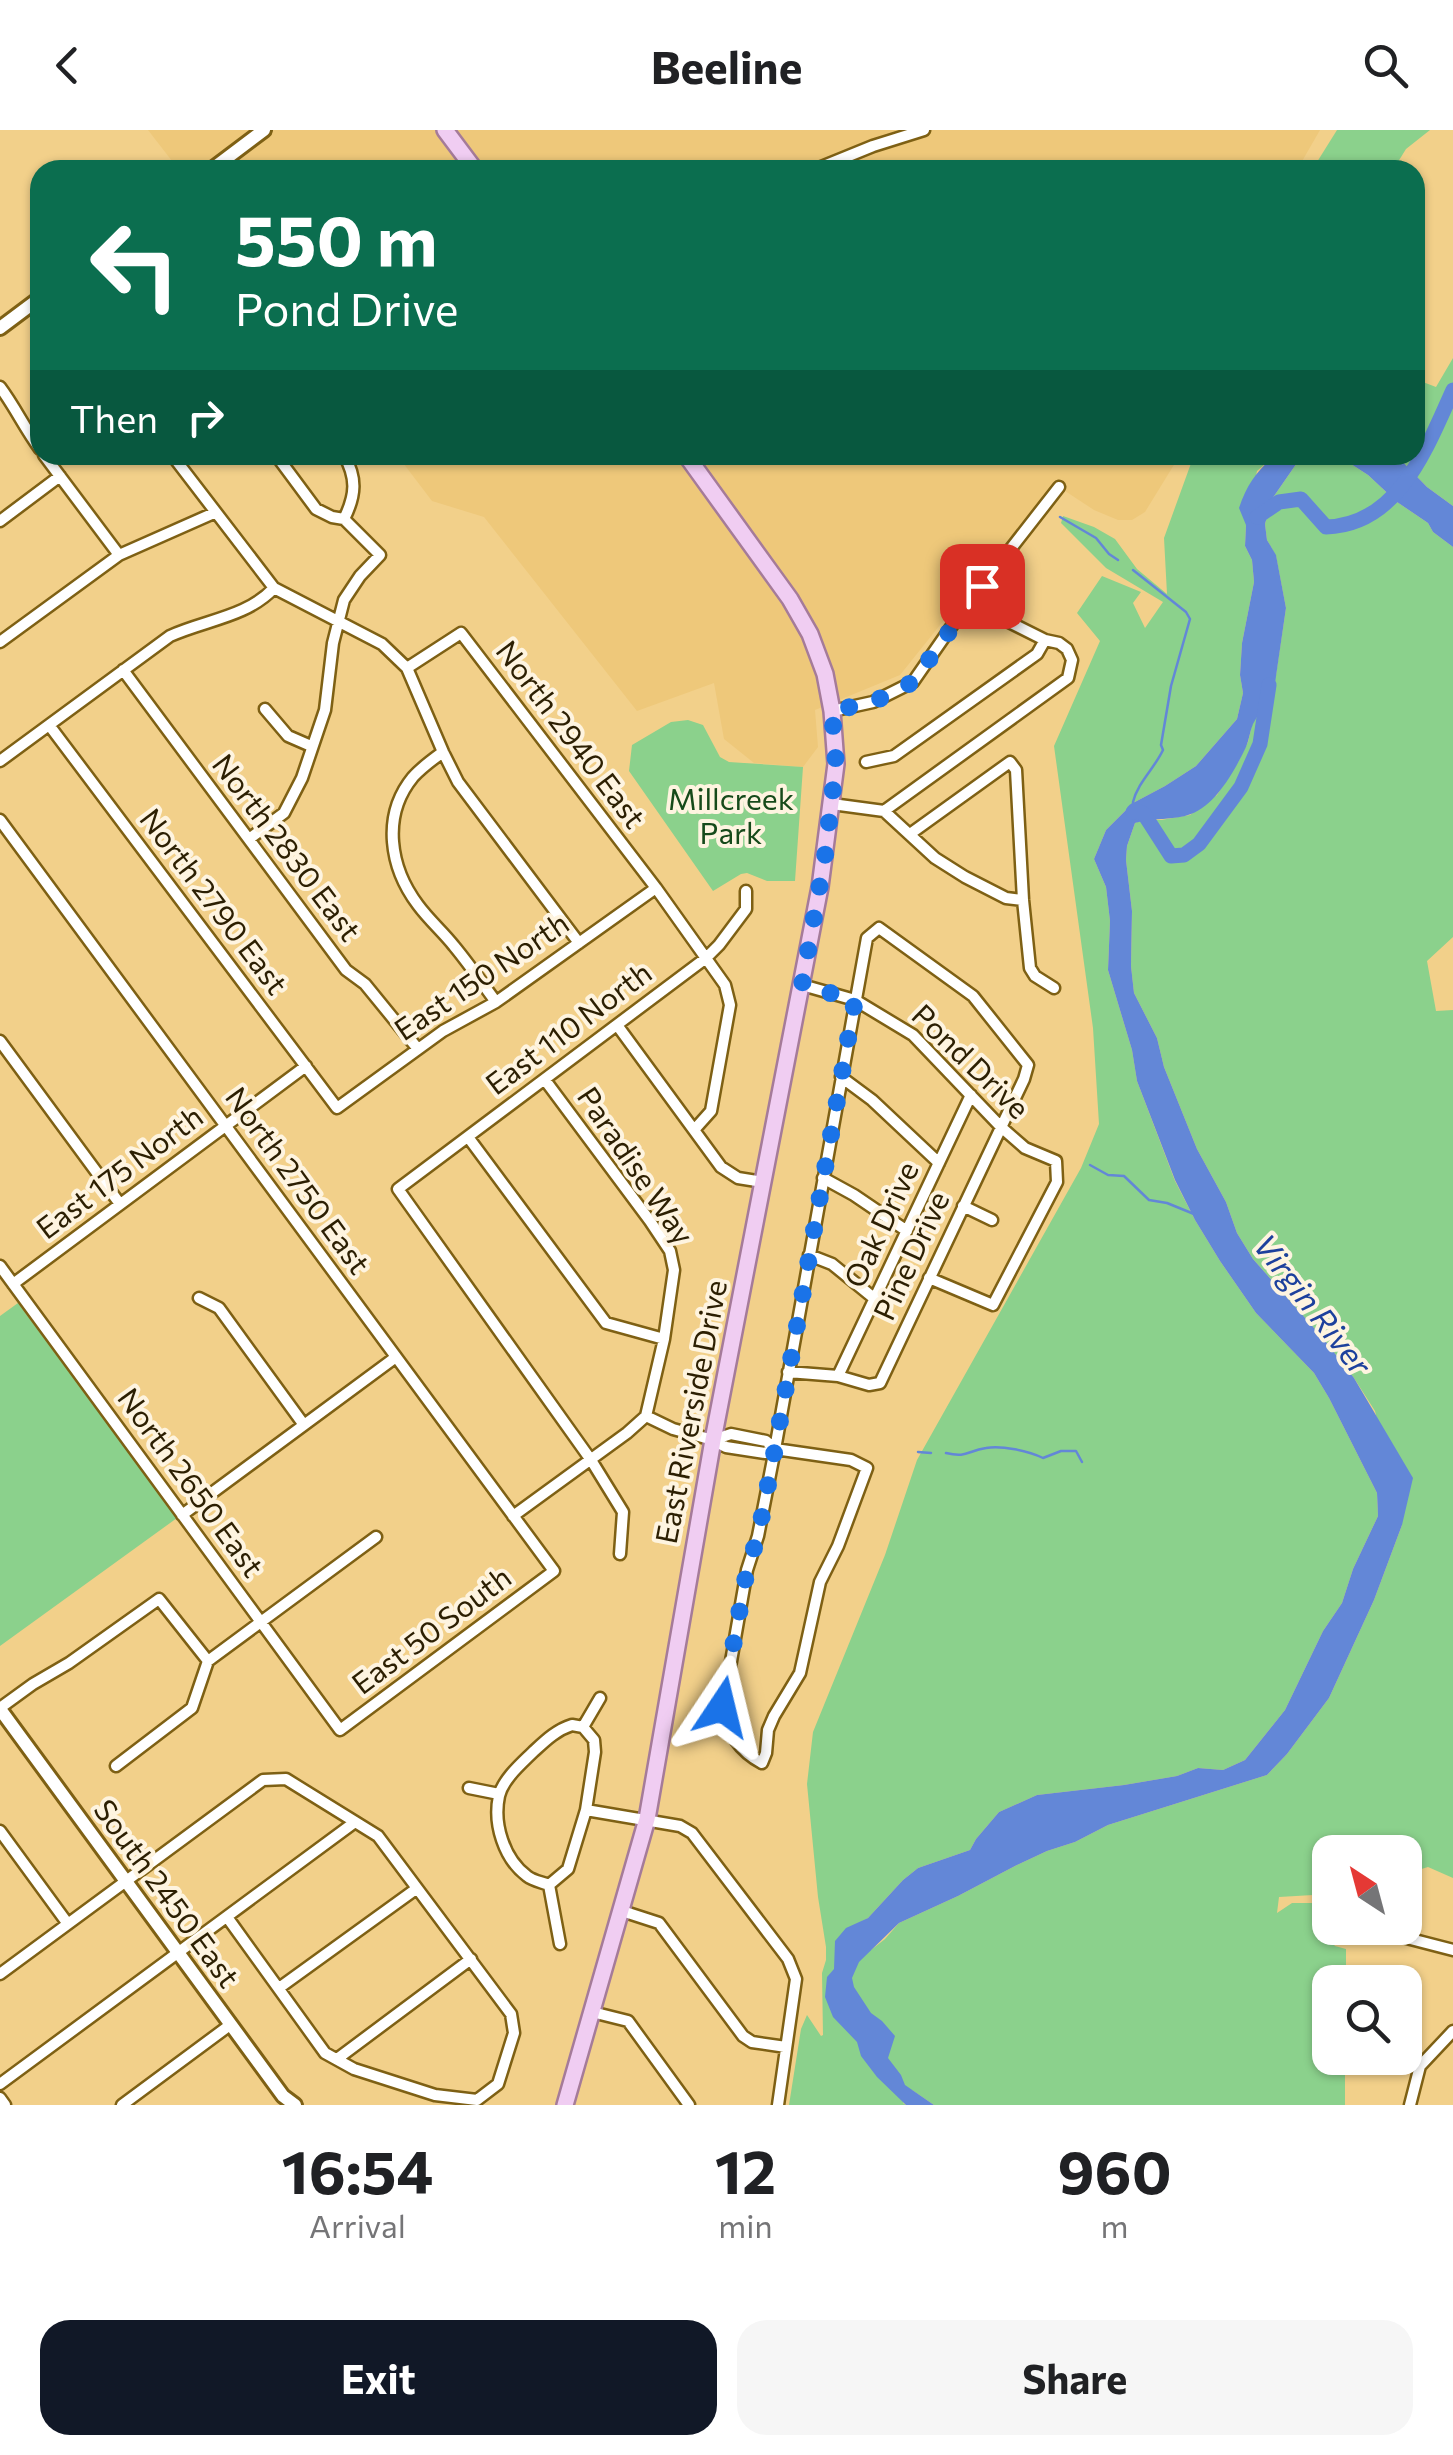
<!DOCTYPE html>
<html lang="en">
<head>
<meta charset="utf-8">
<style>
	body { margin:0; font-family:Commissioner,sans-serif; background:#f6f6f6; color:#202124; height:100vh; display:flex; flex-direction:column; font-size:38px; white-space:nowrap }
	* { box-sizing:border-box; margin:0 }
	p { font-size:32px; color:#757577 }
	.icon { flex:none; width:55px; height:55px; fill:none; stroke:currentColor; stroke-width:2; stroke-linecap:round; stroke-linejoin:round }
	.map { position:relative; height:1975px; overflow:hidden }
	.side { display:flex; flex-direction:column; background:#fff; flex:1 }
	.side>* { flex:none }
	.top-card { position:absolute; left:30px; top:30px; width:1395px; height:305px; border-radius:30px; box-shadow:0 2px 8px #0004; background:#0b6e4f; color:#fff; overflow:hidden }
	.needle { width:65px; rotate:324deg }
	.tools { position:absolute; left:1312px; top:1705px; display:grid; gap:20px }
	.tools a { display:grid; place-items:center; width:110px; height:110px; border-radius:20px; background:#fff; box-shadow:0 2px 8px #0004; font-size:50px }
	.pin { position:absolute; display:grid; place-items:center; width:85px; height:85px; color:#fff; margin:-42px; border-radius:20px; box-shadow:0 5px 15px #0006 }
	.me { position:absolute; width:110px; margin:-55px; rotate:10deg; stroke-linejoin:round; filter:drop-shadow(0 0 8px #0008) }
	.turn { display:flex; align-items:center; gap:35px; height:210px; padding:0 40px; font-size:45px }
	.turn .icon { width:130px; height:130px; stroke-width:2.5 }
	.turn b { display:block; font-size:70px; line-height:85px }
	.then { display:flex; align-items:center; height:95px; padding:0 40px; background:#0003; gap:20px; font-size:38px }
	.eta { display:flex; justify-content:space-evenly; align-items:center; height:170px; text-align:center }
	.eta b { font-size:60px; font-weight:700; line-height:70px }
	.cta { display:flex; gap:20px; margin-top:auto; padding:20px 40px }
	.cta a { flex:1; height:115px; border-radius:30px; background:#111827; color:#fff; font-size:40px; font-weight:700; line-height:115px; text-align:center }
	.cta a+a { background:#f6f6f6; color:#202124 }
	header { display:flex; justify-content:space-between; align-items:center; height:130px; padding:0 40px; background:#fff; font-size:45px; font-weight:700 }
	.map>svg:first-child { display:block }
	.built { fill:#eec87a }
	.green { fill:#8bd18c }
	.water { fill:#6387d7 }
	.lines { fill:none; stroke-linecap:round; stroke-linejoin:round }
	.stream { stroke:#6387d7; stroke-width:2.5 }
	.river { stroke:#6387d7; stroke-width:15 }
	.minor-casing { stroke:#7e6014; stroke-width:15 }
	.tertiary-casing { stroke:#7e6014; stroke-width:18 }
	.primary-casing { stroke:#a57b99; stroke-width:20 }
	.minor { stroke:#fff; stroke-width:10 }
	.tertiary { stroke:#fff; stroke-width:12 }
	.primary { stroke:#f0cdf2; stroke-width:15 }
	.route { stroke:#1a73e8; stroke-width:18; stroke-dasharray:0 32.4 }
	.labels { text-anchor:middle; stroke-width:8; stroke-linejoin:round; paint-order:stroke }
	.street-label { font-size:30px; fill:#2c1f02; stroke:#fef4e0 }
	.park-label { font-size:30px; fill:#164a1a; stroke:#fef4e0 }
	.water-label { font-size:32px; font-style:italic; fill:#1d409d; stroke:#fef4e0 }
</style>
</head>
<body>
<header><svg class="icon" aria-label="back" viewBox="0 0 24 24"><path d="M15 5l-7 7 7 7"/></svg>Beeline<svg class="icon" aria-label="search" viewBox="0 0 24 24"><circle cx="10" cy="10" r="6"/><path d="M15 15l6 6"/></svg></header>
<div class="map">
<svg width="1453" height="1975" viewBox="0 0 1453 1975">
	<rect width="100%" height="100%" fill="#f2d08a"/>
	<path class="built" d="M148,0H1320L1297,40H179Z
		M397,325H1180L1145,382L1132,390H1118L1094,380L1062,359L1029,384L900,545L815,580L818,617L803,637L754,633L724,609L714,553L637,581L484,387L432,371Z"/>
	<path class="green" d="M1337,0H1430L1406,19L1393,40H1312Z
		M1453,228V376L1427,357L1396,325H1415V249L1436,257Z
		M1194,325H1275L1257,341L1246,395L1245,416L1252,430L1254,452L1242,513L1240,545L1243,563L1237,589L1196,636L1165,656L1133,673L1106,700L1094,729L1106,757L1110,791L1108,840L1132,920L1137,951L1175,1051L1195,1090L1220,1131L1256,1183L1314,1243L1329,1268L1377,1363L1378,1386L1353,1439L1342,1473L1323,1501L1285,1580L1245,1630L1223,1640L1198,1638L1177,1646L1124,1655L1037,1665L999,1682L976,1709L970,1720L918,1738L903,1750L868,1788L851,1797L871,1820L885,1809L899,1793L958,1766L1015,1736L1047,1721L1075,1712L1108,1695L1267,1645L1287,1624L1329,1568L1374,1470L1402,1395L1375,1281L1354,1248L1322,1207L1253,1129L1237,1103L1226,1072L1197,1019L1164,937L1157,908L1134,863L1131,836L1132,781L1126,730L1127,716L1135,693L1146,689L1161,690L1190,685L1217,665L1238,632L1248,612L1252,595L1276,545L1286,478L1276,426L1267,410L1265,394L1272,369L1299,330L1305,325H1337L1368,345L1397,372L1428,393L1433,402L1453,417V807L1427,831L1436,881L1453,880V1748L1428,1737L1405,1744V1722H1330V1764L1279,1767L1277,1783L1292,1773H1330V1793L1327,1806L1335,1816L1346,1819V1852H1330V1928H1345V1975H934L912,1960L903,1973L906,1975H789L801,1899L807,1885L821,1906L823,1905L822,1843L826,1830V1817L818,1767L807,1654L813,1602L885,1425L917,1330L1081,1038L1099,994L1093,898L1054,616L1100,511L1077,483L1102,446L1141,462L1133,473L1145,498L1163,472L1106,438L1061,393L1063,386L1094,397L1115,409L1137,439L1167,464L1164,408Z
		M688,590L703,595L720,627L729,632L803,637L795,751H767L747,743L741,744L713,761L629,641L632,615L671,592Z
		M18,1173L177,1388L0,1516V1186Z"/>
	<path class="water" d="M1275,325H1305L1299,330L1272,369L1265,394L1267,410L1276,425L1286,478L1274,560C1268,572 1259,582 1253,594C1250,601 1249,610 1246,617C1235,640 1216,675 1191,684C1173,691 1153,687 1135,693L1127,716L1126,730L1132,781L1131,836L1134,863L1157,908L1164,937L1197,1019L1226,1072L1237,1103L1253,1129L1322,1207L1354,1248L1413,1348L1402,1395L1374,1470L1329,1568L1287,1624L1267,1645L1108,1695L1075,1712L1047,1721L1015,1736L958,1766L899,1793L859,1832L852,1848L854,1857L871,1883L882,1891L895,1906L888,1928L901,1945L905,1955L934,1975H906L877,1947L861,1926L857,1912L833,1887L825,1867L827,1847L834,1839L835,1811L846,1798L868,1788L903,1750L918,1738L970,1720L976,1709L999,1682L1037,1665L1124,1655L1177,1646L1198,1638L1223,1640L1245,1630L1285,1580L1323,1501L1342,1473L1353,1439L1378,1386L1377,1363L1329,1268L1314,1243L1256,1183L1220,1131L1195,1090L1175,1050L1137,951L1132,920L1108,840L1110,791L1106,757L1094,729L1106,700L1133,673L1165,656L1196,636L1237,589L1243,563L1240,545L1242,513L1254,452L1252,430L1245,416L1246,395L1239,378C1247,354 1257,341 1275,325Z
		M1337,325H1396L1427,357L1453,376V417L1433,402L1428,393L1397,372L1368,345Z"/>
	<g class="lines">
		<path class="stream" d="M1060,387L1096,408L1109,424L1118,430
			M1133,440L1186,482L1190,489L1171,556L1161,615L1163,620C1154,639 1138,652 1133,672
			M1090,1035L1108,1045L1124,1046L1149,1070L1167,1073L1194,1084
			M918,1322L931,1323
			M946,1323C967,1328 967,1321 986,1318C1001,1315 1029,1321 1043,1328L1061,1321H1076L1082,1332"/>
		<path class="river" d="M1257,387L1279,372L1301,369L1326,397C1399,395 1427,317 1453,260
			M1133,682L1135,680L1144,684L1171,726L1184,725L1199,714L1241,657L1260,614L1269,555"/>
		<defs>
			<path id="minor" d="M814,40L873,16L924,0
				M0,257C15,277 25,299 40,319
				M44,325L119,425
				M172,325L274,458L382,514L407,538L443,622L458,652L579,813
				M344,325C357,348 356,365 344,389
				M0,391L60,346
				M0,512L119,425L214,383
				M407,538L461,503L656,758L725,855L730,875L711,981L694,1000
				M123,540L346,840L365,854L418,919
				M265,579L288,606L311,616
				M832,581L873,572L913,552L963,480L1059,357
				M49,595L337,978L443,901L496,872L656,758
				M443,622C432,630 422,637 413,647C381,686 390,738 418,775C429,790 443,802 454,816C469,834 482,853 496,872
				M0,631L170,506C205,490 247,487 274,458
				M866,632L894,626L1037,524L1045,510
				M832,674L884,681L935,728L965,747L1006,768L1023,770
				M884,681L1068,548L1072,530L1067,519L1059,513L1045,510L999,487
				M0,690L554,1441L340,1600L0,1136
				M910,704L1010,632L1016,640L1023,770L1030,838L1035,846L1054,858
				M249,709L284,683L302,648L325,580L333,513L344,470L360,446L380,425L344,389L332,387L316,379L276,325
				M802,855L855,870L913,905L1001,997L1025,1018L1056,1031L1057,1052L993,1175L929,1148
				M617,895L721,1037L738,1048L763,1052
				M0,911L120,1074
				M841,947L872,970L939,1033
				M468,1007L606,1193L664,1209
				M823,1048L854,1065L907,1101
				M963,1076L992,1090
				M809,1125L832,1134L875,1169
				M13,1154L306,936
				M199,1168L219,1178L304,1295
				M838,1246L971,965
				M646,1286L673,1299L713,1310L726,1317L765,1323L775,1319L851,1330L867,1338L838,1416L820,1452L800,1543L774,1586L768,1600L766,1623L762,1633C739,1621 727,1602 723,1577L747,1440L758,1406L775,1319L867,808L879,798L973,866L1028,935L1024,949L880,1253L869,1255L838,1246L788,1242
				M713,1310L731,1304L766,1311L775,1319
				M182,1385L396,1227
				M513,1386L627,1303L646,1286L664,1209L674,1140L670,1121L650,1091L545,950
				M620,1424L623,1382L591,1330L398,1059L706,828L719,815L746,779V761
				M0,1578L33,1554L69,1533L159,1469L208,1531
				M572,1595L583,1597L594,1610L595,1622L586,1680L568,1739L549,1755C542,1752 533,1751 527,1746C504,1729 493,1694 499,1666C503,1649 521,1634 533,1622C545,1611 556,1600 572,1595Z
				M583,1597L600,1568
				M116,1636L192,1578L208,1531L376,1407
				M469,1658L499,1664
				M586,1680L680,1696L692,1703L788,1829L796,1849L778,1975
				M0,1701L68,1794
				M549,1755L560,1814
				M622,1781L659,1793L743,1906L752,1912L786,1917
				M1368,1798L1453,1820
				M1341,1803L1357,1798
				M0,1844L263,1650L286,1649L378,1706L511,1884L514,1903L498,1954L477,1970L435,1965L354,1939L325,1923L227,1787
				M279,1858L416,1759
				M592,1882L628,1891L689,1975
				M337,1929L471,1829
				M0,1954L355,1692
				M0,1968L5,1975
				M122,1975L230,1895
				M1410,1975L1420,1936L1453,1901"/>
			<path id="tertiary" d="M211,40L264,0
				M0,198L40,168
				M0,1579L283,1966L295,1975"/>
			<path id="primary" d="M445,0L475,40
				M565,1975L647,1689L713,1310L820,757L836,634L832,581L825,544L810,504L790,469L686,325"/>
		</defs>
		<use href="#minor" class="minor-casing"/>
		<use href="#tertiary" class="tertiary-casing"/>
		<use href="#primary" class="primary-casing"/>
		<use href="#minor" class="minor"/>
		<use href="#tertiary" class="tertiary"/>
		<use href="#primary" class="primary"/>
	</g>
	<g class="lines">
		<path class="route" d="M722,1577L747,1440L758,1406L775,1319L855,870L802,855L825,726L836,634L832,581L873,572L913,552L982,456"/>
	</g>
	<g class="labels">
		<g class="street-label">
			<text transform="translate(570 605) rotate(53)" y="10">North 2940 East</text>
			<text transform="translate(286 718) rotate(53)" y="10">North 2830 East</text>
			<text transform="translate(213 772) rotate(53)" y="10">North 2790 East</text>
			<text transform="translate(482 847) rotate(-34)" y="10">East 150 North</text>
			<text transform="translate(569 899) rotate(-37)" y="10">East 110 North</text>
			<text transform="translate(970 932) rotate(44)" y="10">Pond Drive</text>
			<text transform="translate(635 1036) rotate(56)" y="10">Paradise Way</text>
			<text transform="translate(120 1043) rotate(-37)" y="10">East 175 North</text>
			<text transform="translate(297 1051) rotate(54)" y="10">North 2750 East</text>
			<text transform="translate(882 1095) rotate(-65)" y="10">Oak Drive</text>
			<text transform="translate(912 1126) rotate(-65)" y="10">Pine Drive</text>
			<text transform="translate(692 1282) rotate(-79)" y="10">East Riverside Drive</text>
			<text transform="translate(190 1353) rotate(54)" y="10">North 2650 East</text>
			<text transform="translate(432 1501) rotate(-37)" y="10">East 50 South</text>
			<text transform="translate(166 1764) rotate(54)" y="10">South 2450 East</text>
		</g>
		<g class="park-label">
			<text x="731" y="680">Millcreek<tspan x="731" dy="34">Park</tspan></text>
		</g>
		<g class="water-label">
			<text transform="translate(1312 1175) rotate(52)" y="11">Virgin River</text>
		</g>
	</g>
</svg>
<div class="tools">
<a><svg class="needle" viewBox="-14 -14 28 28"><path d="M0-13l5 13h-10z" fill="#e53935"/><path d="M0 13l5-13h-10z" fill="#757577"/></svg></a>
<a><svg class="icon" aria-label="search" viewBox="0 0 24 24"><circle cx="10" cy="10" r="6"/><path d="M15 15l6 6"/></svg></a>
</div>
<div class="pin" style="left:982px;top:456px;background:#d93025"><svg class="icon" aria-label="arrive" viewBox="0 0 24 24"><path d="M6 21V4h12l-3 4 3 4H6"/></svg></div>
<svg class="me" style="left:722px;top:1577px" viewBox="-20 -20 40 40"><path d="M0-17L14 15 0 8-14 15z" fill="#1a73e8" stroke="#fff" stroke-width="4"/></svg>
<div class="top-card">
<div class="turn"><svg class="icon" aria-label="left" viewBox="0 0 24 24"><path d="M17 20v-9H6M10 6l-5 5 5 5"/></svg><div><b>550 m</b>Pond Drive</div></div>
<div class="then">Then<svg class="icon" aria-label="right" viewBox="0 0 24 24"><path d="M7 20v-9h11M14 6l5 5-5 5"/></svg></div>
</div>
</div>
<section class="side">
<div class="eta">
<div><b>16:54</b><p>Arrival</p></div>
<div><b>12</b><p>min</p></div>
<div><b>960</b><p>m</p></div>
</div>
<div class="cta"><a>Exit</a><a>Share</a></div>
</section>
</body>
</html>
